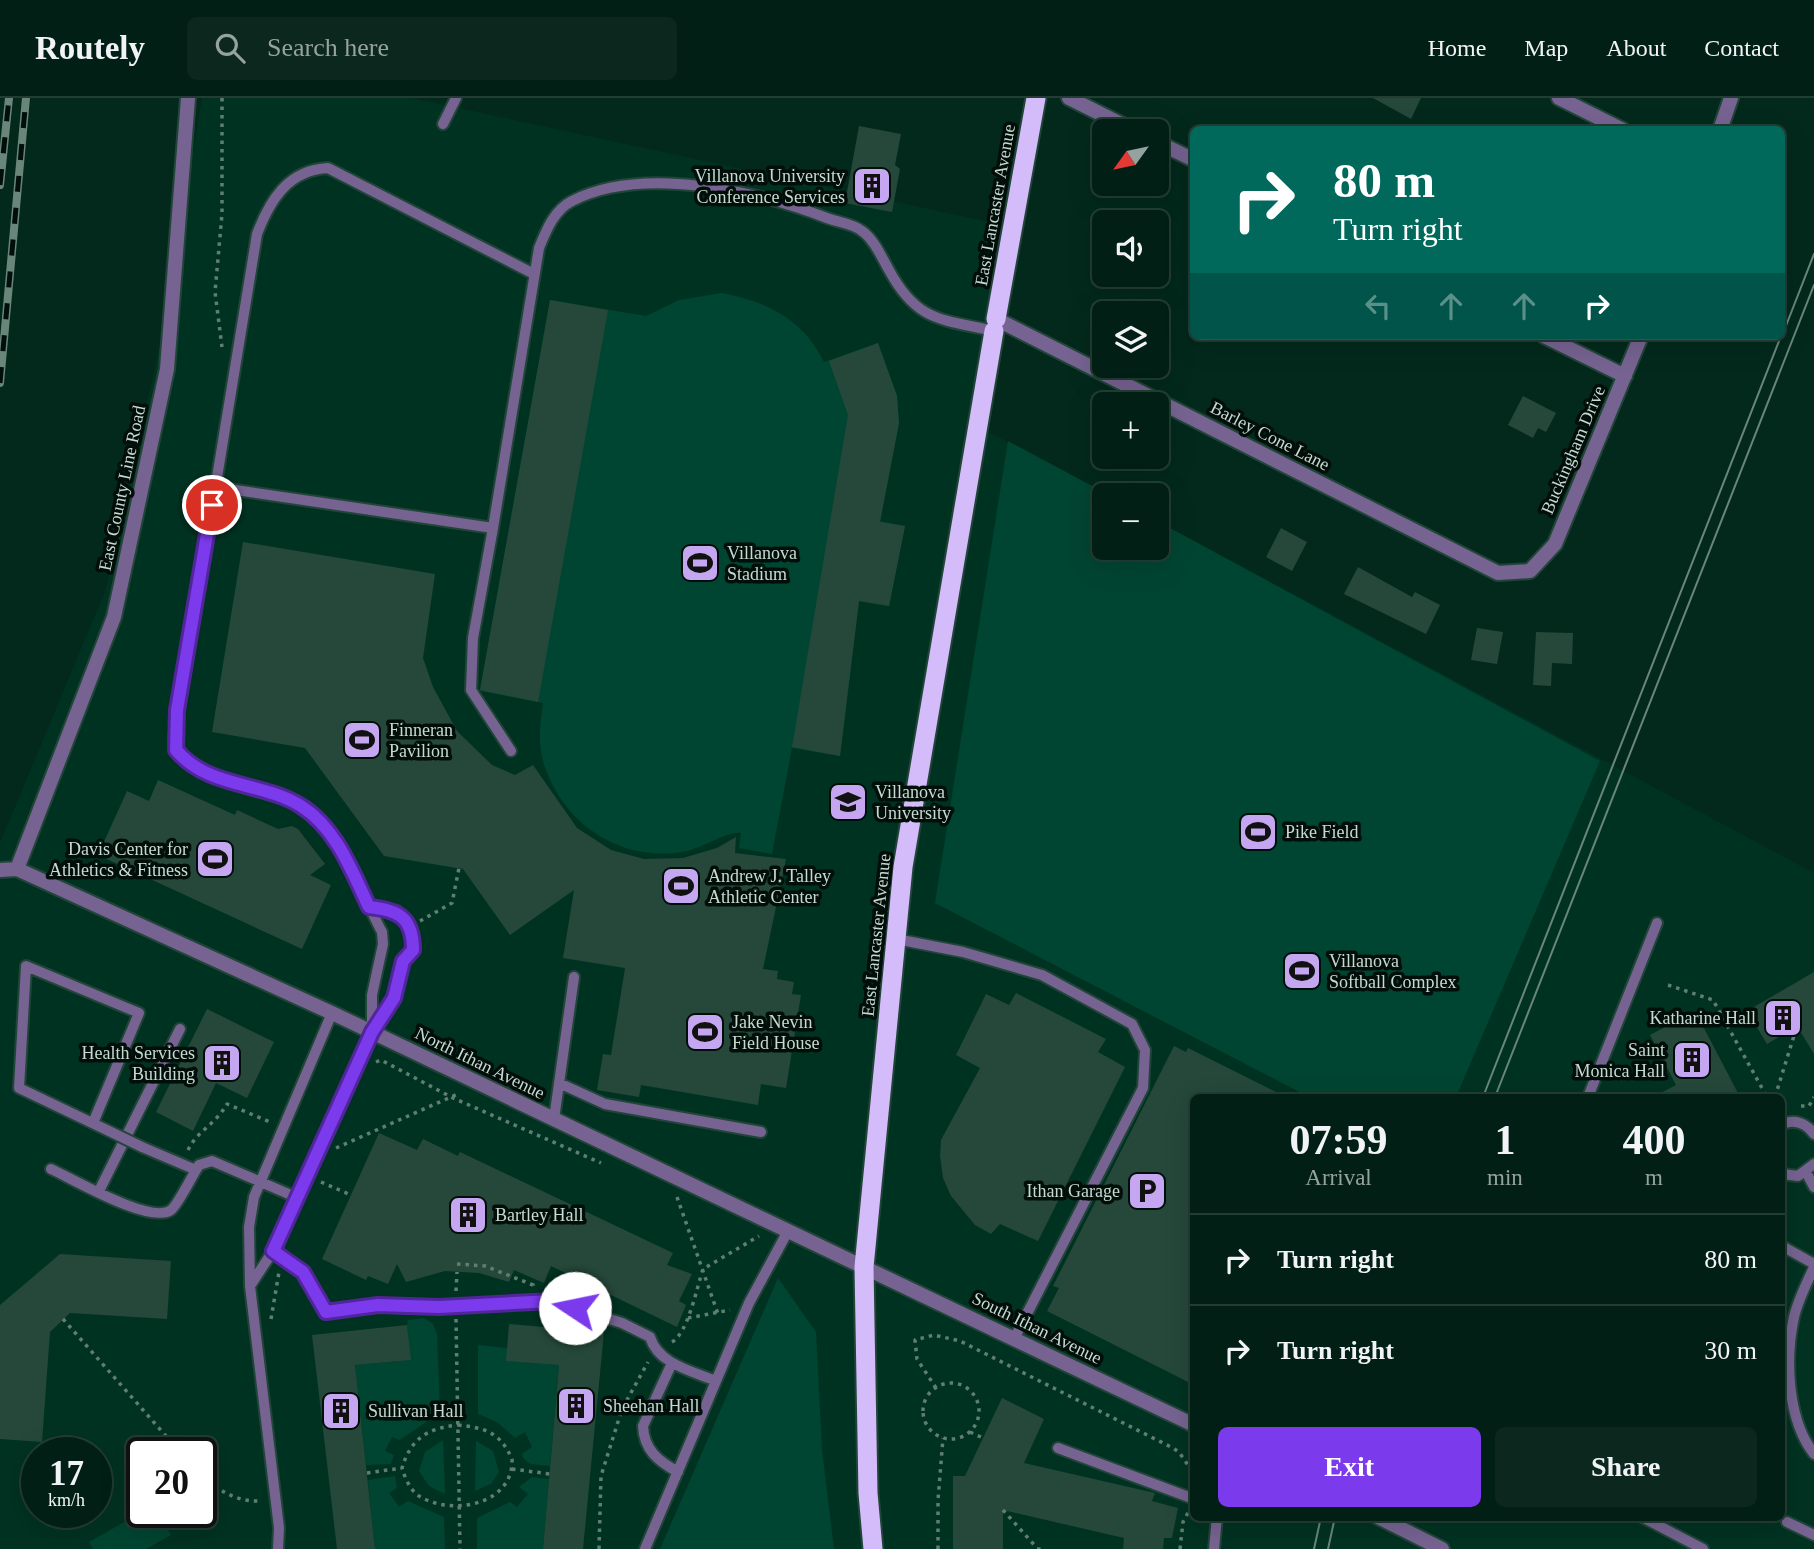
<!DOCTYPE html>
<html lang="en">
<head>
<meta charset="utf-8">
<style>
	body { margin:0; font-family:Georgia,serif; background:#0c271e; color:#f1f3f6; height:100vh; display:flex; flex-direction:column; font-size:26px; white-space:nowrap }
	* { box-sizing:border-box; margin:0 }
	p { font-size:23px; color:#96a2a0 }
	.icon { flex:none; width:38px; height:38px; fill:none; stroke:currentColor; stroke-width:2; stroke-linecap:round; stroke-linejoin:round }
	.map { position:relative; flex:1; overflow:hidden }
	.panel { position:absolute; left:1190px; top:996px; width:595px; height:427px; display:flex; flex-direction:column; background:#021f15; border-radius:10px; box-shadow:0 7px 28px #0002,0 0 0 2px #233d34 }
	.panel>* { flex:none }
	.top-card { position:absolute; left:1190px; top:28px; width:595px; height:214px; border-radius:10px; box-shadow:0 7px 28px #0002,0 0 0 2px #233d34; background:#00695c; color:#fff; overflow:hidden }
	.needle { width:46px; rotate:237deg }
	.controls { position:absolute; left:1092px; top:21px; display:grid; gap:14px }
	.controls a { display:grid; place-items:center; width:77px; height:77px; border-radius:10px; background:#021f15; box-shadow:0 7px 28px #0002,0 0 0 2px #233d34; font-size:35px }
	.speed { position:absolute; left:21px; top:1339px; display:flex; gap:14px; font-size:35px; font-weight:700; text-align:center }
	.speed>* { display:grid; place-content:center; width:91px; height:91px; border-radius:50%; background:#021f15; box-shadow:0 7px 28px #0002,0 0 0 2px #233d34; line-height:1 }
	.speed small { font-size:18px; font-weight:400 }
	.speed .limit { border:4px solid #111; border-radius:10px; background:#fff; color:#111 }
	.pin { position:absolute; display:grid; place-items:center; width:60px; height:60px; color:#fff; margin:-30px; border:4px solid #fff; border-radius:50%; box-shadow:0 2px 7px #0007 }
	.me { position:absolute; width:77px; margin:-38px; rotate:281deg; stroke-linejoin:round; filter:drop-shadow(0 0 5px #0008) }
	.turn { display:flex; align-items:center; gap:24px; height:147px; padding:0 28px; font-size:32px }
	.turn .icon { width:91px; height:91px; stroke-width:2.5 }
	.turn b { display:block; font-size:49px; line-height:60px }
	.lanes { display:flex; align-items:center; height:66px; padding:0 28px; background:#0003; justify-content:center; gap:35px; direction:ltr }
	.lanes .off { opacity:.35 }
	.eta { display:flex; justify-content:space-evenly; align-items:center; height:119px; text-align:center }
	.eta b { font-size:42px; font-weight:700; line-height:49px }
	.cta { display:flex; gap:14px; margin-top:auto; padding:14px 28px }
	.cta a { flex:1; height:80px; border-radius:10px; background:#7c3aed; color:#fff; font-size:28px; font-weight:700; line-height:80px; text-align:center }
	.cta a+a { background:#0c271e; color:#f1f3f6 }
	ul { padding:0; list-style:none }
	li { display:flex; align-items:center; gap:21px; height:91px; padding:0 28px; border-top:2px solid #233d34 }
	li div { flex:1 }
	li b { display:block; font-size:26px }
	li em { font-style:normal }
	header { display:flex; align-items:center; gap:42px; box-sizing:border-box; height:98px; padding:0 35px; background:#021f15; border-bottom:2px solid #233d34 }
	header strong { font-size:33px }
	nav { display:flex; gap:38px; margin-inline-start:auto; font-size:24px }
	.search { width:490px; height:63px; background:#0c271e; display:flex; align-items:center; gap:18px; box-sizing:border-box; padding:0 24px; border-radius:10px; color:#96a2a0; font-size:26px }
	.map>svg:first-child { display:block }
	.built { fill:#003222; fill-rule:evenodd }
	.green { fill:#004531 }
	.building { fill:#25483a }
	.lines { fill:none; stroke-linecap:round; stroke-linejoin:round }
	.service-casing { stroke:#224539; stroke-width:14 }
	.minor-casing { stroke:#224539; stroke-width:18 }
	.tertiary-casing { stroke:#224539; stroke-width:18 }
	.trunk-casing { stroke:#224539; stroke-width:23 }
	.path { stroke:#617e73; stroke-width:3.5; stroke-dasharray:3.5 5; stroke-linecap:butt }
	.service { stroke:#766391; stroke-width:10 }
	.minor { stroke:#766391; stroke-width:14 }
	.tertiary { stroke:#766391; stroke-width:14 }
	.trunk { stroke:#d4bcfa; stroke-width:19 }
	.tram { stroke:#6a867b; stroke-width:2 }
	.rail-casing { stroke:#6a867b; stroke-width:8 }
	.rail { stroke:#020e09; stroke-width:5; stroke-dasharray:16; stroke-linecap:butt }
	.service-bridge-casing { stroke:#224539; stroke-width:14; stroke-linecap:butt }
	.service-bridge { stroke:#766391; stroke-width:10 }
	.route-casing { stroke:#51269a; stroke-width:18 }
	.route { stroke:#7c3aed; stroke-width:12 }
	.labels { text-anchor:middle; stroke-width:7; stroke-linejoin:round; paint-order:stroke }
	.poi-label { font-size:18px; fill:#c7dad1; stroke:#020e09; text-anchor:start }
	.street-label { font-size:18px; fill:#c7dad1; stroke:#020e09 }
</style>
</head>
<body>
<header>
<strong>Routely</strong>
<div class="search"><svg class="icon" aria-label="search" viewBox="0 0 24 24"><circle cx="10" cy="10" r="6"/><path d="M15 15l6 6"/></svg>Search here</div>
<nav><a>Home</a><a>Map</a><a>About</a><a>Contact</a></nav>
</header>
<div class="map">
<svg width="1814" height="1451" viewBox="0 0 1814 1451">
	<rect width="100%" height="100%" fill="#03291c"/>
	<path class="built" d="M202,0H412L1012,129L977,328L1109,397H1104V450H1157V423L1814,775V1451H0V745L106,491L166,219ZM1194,999H1782V1419H1194ZM37,1354H96V1414H37ZM142,1354H201V1414H142Z"/>
	<path class="green" d="M722,195C768,204 803,221 824,264L878,245L897,298L899,325L880,423L905,428L889,508L859,503L840,658L792,650L772,756L739,750L741,735C729,732 699,752 682,754C618,764 561,724 543,663C538,644 540,624 543,605L480,593L550,202L646,218L679,202Z
		M1008,343L1109,397H1104V450H1157V423L1600,663L1456,999H1309L935,805Z
		M778,1180L816,1234L822,1352L834,1451H660Z
		M424,1220L433,1226L437,1236L440,1312C437,1318 408,1336 400,1342L392,1339L385,1353L394,1357L391,1366L366,1367L355,1267L410,1262L407,1227L408,1222Z
		M478,1247L507,1250V1263L559,1267L550,1368L530,1366L523,1360L522,1356L532,1349L525,1334L515,1340L497,1324L478,1316Z
		M443,1342L445,1393V1396L429,1388L419,1373L425,1354Z
		M476,1343L493,1353L499,1374L491,1386L475,1393Z
		M395,1378L397,1390L389,1395L399,1409L408,1403L444,1419L445,1451H375L368,1382Z
		M532,1379L549,1381L543,1451H477V1420L510,1404L517,1409L528,1396L519,1389Z
		M142,1414H157L171,1437L146,1451H93L89,1444Z"/>
	<path class="building" d="M1373,0H1421L1411,21Z
		M859,28L901,36L895,67L900,71L892,114L845,105Z
		M550,202L608,212L538,604L480,592Z
		M878,245L897,298L899,325L880,424L905,428L889,508L859,503L840,658L792,649L848,317L829,263Z
		M1523,298L1556,315L1546,334L1538,330L1533,340L1508,327Z
		M1281,430L1307,444L1292,473L1266,459Z
		M243,444L435,476L423,560L433,589L457,633L492,667L515,677L533,667L577,730L611,752L644,761L683,760L717,750L736,739L735,755L786,761L763,871L778,873L777,881L794,884L792,896L801,897L786,990L761,986L758,1007L641,987L639,999L597,992L603,956L611,957L625,870L563,860L574,792L510,837L463,771L384,758L305,650L212,634Z
		M1358,469L1412,499L1415,494L1440,507L1426,536L1344,496Z
		M1477,530L1503,534L1497,566L1471,562Z
		M1536,534L1573,535L1572,566L1552,565L1551,588L1533,587Z
		M158,682L235,717L237,712L278,731L292,728L298,731L325,766L310,777L331,787L302,851L98,757L127,693L149,703Z
		M1814,874V956L1797,928L1767,946L1747,913Z
		M1016,895L1106,941L1098,954L1125,969L1038,1143L1000,1126L991,1136L975,1127L951,1098L943,1080L940,1058L941,1042L980,970L956,957L986,896L1009,907Z
		M207,911L274,944L247,1000L216,985L193,1033L156,1014Z
		M1695,913L1740,999H1653L1676,987L1650,937Z
		M1174,948L1186,954L1188,950L1286,999H1194V1287L1047,1213L1059,1190L1053,1188Z
		M379,1035L417,1052L423,1041L458,1058L460,1054L673,1155L667,1167L692,1176L679,1203L686,1207L677,1229L551,1168L544,1185L514,1172L509,1184L479,1175L445,1173L406,1184L397,1166L388,1186L368,1178L366,1182L322,1161Z
		M60,1156L171,1163L167,1221L70,1215L50,1234L42,1344L0,1341V1207Z
		M509,1226L604,1234L583,1451H543L559,1267L506,1263Z
		M407,1227L411,1262L355,1267L375,1451H337L312,1237Z
		M1002,1300L1044,1321L1024,1365L1155,1395L1152,1403L1178,1410L1172,1440H1164L1163,1451H1123L1124,1440L1003,1412V1451H953V1378H965Z"/>
	<g class="lines">
		<defs>
			<path id="service" d="M443,26L456,0
				M215,389L493,430L539,150C546,133 554,112 572,103C642,67 757,93 827,120C837,124 854,126 862,133C874,141 882,160 889,172C917,224 941,221 994,233
				M493,430L473,540L471,592L511,653
				M896,841L963,854L1042,877L1132,926L1145,952L1143,990L1014,1241
				M372,934V897L383,846L382,834C361,796 339,725 297,706C262,690 182,684 174,641L257,136C270,102 288,72 328,70L534,176
				M559,985L605,1006L761,1034
				M1588,999L1657,825
				M554,1021L574,879
				M93,1025L139,915L26,868L19,990L109,1033
				M1782,1026C1795,1021 1806,1025 1814,1036
				M142,1049L196,1072
				M51,1071C73,1081 151,1127 171,1112C178,1107 193,1076 199,1067L212,1063L298,1100
				M1806,1074L1814,1089
				M1782,1076L1798,1078L1814,1066
				M99,1093L180,931
				M1782,1148L1814,1166
				M273,1153L303,1174L326,1214L378,1207L422,1209L552,1203L622,1225L650,1239C658,1266 692,1273 716,1283
				M1814,1169C1807,1185 1798,1202 1794,1219C1785,1261 1787,1321 1814,1356
				M250,1188L273,1153L372,934L394,900L403,863L413,852L411,833L397,813L369,809
				M672,1265L643,1328C644,1352 658,1363 678,1374
				M1058,1350L1194,1401
				M1642,1419L1703,1451
				M1787,1424L1814,1437
				M278,1451L279,1430L250,1188L249,1129L254,1099L332,915
				M645,1451L749,1205L788,1133
				M1214,1451L1217,1419"/>
			<path id="minor" d="M1069,0L1135,33
				M1559,0L1623,32
				M1720,32L1731,0
				M1157,44L1194,62
				M996,221L1498,475L1530,473L1555,446L1641,238
				M1544,238L1625,278"/>
			<path id="tertiary" d="M17,771L114,519L167,271L188,0
				M0,772L17,771L332,915L1194,1327
				M1378,1419L1442,1451"/>
			<path id="trunk" d="M996,221L1036,0
				M873,1451L868,1395L864,1169L903,769L994,233"/>
		</defs>
		<use href="#service" class="service-casing"/>
		<use href="#minor" class="minor-casing"/>
		<use href="#tertiary" class="tertiary-casing"/>
		<use href="#trunk" class="trunk-casing"/>
		<path class="path" d="M222,0V116L215,194L222,249
			M420,823L452,805L459,770
			M1668,887L1713,902L1767,999
			M376,964L381,962L453,1000L601,1065
			M1775,999L1797,928
			M1801,1008H1809L1814,999
			M336,1050L460,995
			M188,1052C197,1033 215,1027 227,1006L270,1024
			M321,1084L351,1097
			M677,1099L718,1216
			M457,1166L485,1168L533,1187L532,1189
			M456,1193L457,1174
			M688,1220L730,1212
			M63,1221L180,1354
			M271,1221L279,1174
			M456,1221L460,1451
			M672,1244C688,1235 697,1189 703,1171L759,1138
			M923 1313a28 28 0 1 1 56 0a28 28 0 1 1-56 0Z
			M936,1290L917,1261L915,1242L934,1237L960,1243L1171,1349L1179,1354L1194,1376
			M458,1327C485,1330 500,1334 512,1361C514,1406 453,1419 419,1398C410,1392 405,1380 402,1370C411,1340 428,1330 458,1327Z
			M970,1334L983,1340
			M512,1371L550,1376
			M367,1375L402,1370
			M201,1378C220,1392 235,1404 260,1403
			M1003,1412L1037,1450
			M599,1451L601,1378L622,1311L648,1264
			M938,1451V1402L943,1340
			M1037,1451H1045
			M1180,1451L1183,1424L1189,1413"/>
		<use href="#service" class="service"/>
		<use href="#minor" class="minor"/>
		<use href="#tertiary" class="tertiary"/>
		<use href="#trunk" class="trunk"/>
		<path class="tram" d="M1782,238L1814,156
			M1483,999L1781,238
			M1495,999L1814,187
			M1314,1451L1321,1419
			M1328,1451L1335,1419"/>
		<defs>
			<path id="rail" d="M0,87L9,0
				M0,285L26,0"/>
		</defs>
		<use href="#rail" class="rail-casing"/>
		<use href="#rail" class="rail"/>
		<defs>
			<path id="service-bridge" d="M109,1033L142,1049"/>
		</defs>
		<use href="#service-bridge" class="service-bridge-casing"/>
		<use href="#service-bridge" class="service-bridge"/>
	</g>
	<g class="lines">
		<defs>
			<path id="route" d="M212,407L177,612L176,652C209,691 261,683 301,708C336,730 352,773 369,809C398,812 413,819 413,852L403,863L394,900L372,934L273,1153L303,1174L326,1214L378,1207L439,1209L552,1203L575,1210"/>
		</defs>
		<use href="#route" class="route-casing"/>
		<use href="#route" class="route"/>
	</g>
	<defs>
		<symbol id="building-square" viewBox="-11 -11 22 22"><rect x="-9" y="-9" width="18" height="18" rx="4" fill="#c5a7f1" stroke="#020e09"/><path d="M-4-6H4V6H1V3H-1V6H-4ZM-2.5-4.3h1.7v1.8h-1.7ZM.8-4.3h1.7v1.8H.8ZM-2.5-1h1.7V.8h-1.7ZM.8-1h1.7V.8H.8Z" fill="#111"/></symbol>
		<symbol id="stadium-square" viewBox="-11 -11 22 22"><rect x="-9" y="-9" width="18" height="18" rx="4" fill="#c5a7f1" stroke="#020e09"/><path d="M0-5a6.5 5 0 1 0 0 10a6.5 5 0 1 0 0-10ZM-3.5-1.8h7v3.6h-7Z" fill="#111"/></symbol>
		<symbol id="university-square" viewBox="-11 -11 22 22"><rect x="-9" y="-9" width="18" height="18" rx="4" fill="#c5a7f1" stroke="#020e09"/><path d="M0-5L7-2L0 1L-7-2ZM-4 1L0 2.5L4 1V4Q0 6-4 4Z" fill="#111"/></symbol>
		<symbol id="parking-square" viewBox="-11 -11 22 22"><rect x="-9" y="-9" width="18" height="18" rx="4" fill="#c5a7f1" stroke="#020e09"/><path d="M-3.5-5.5H1a3.5 3.5 0 0 1 0 7H-1V5.5H-3.5ZM-1-3.4V-.6H.8a1.4 1.4 0 0 0 0-2.8Z" fill="#111"/></symbol>
	</defs>
	<g fill-rule="evenodd">
		<use href="#building-square" x="850" y="66" width="44" height="44"/>
		<use href="#stadium-square" x="678" y="443" width="44" height="44"/>
		<use href="#stadium-square" x="340" y="620" width="44" height="44"/>
		<use href="#university-square" x="826" y="682" width="44" height="44"/>
		<use href="#stadium-square" x="1236" y="712" width="44" height="44"/>
		<use href="#stadium-square" x="193" y="739" width="44" height="44"/>
		<use href="#stadium-square" x="659" y="766" width="44" height="44"/>
		<use href="#stadium-square" x="1280" y="851" width="44" height="44"/>
		<use href="#building-square" x="1761" y="898" width="44" height="44"/>
		<use href="#stadium-square" x="683" y="912" width="44" height="44"/>
		<use href="#building-square" x="1670" y="940" width="44" height="44"/>
		<use href="#building-square" x="200" y="943" width="44" height="44"/>
		<use href="#parking-square" x="1125" y="1071" width="44" height="44"/>
		<use href="#building-square" x="446" y="1095" width="44" height="44"/>
		<use href="#building-square" x="554" y="1286" width="44" height="44"/>
		<use href="#building-square" x="319" y="1291" width="44" height="44"/>
	</g>
	<g class="labels">
		<g class="poi-label">
			<text x="845" y="84" text-anchor="end">Villanova University<tspan x="845" dy="21">Conference Services</tspan></text>
			<text x="727" y="461">Villanova<tspan x="727" dy="21">Stadium</tspan></text>
			<text x="389" y="638">Finneran<tspan x="389" dy="21">Pavilion</tspan></text>
			<text x="875" y="700">Villanova<tspan x="875" dy="21">University</tspan></text>
			<text x="1285" y="740">Pike Field</text>
			<text x="188" y="757" text-anchor="end">Davis Center for<tspan x="188" dy="21">Athletics &amp; Fitness</tspan></text>
			<text x="708" y="784">Andrew J. Talley<tspan x="708" dy="21">Athletic Center</tspan></text>
			<text x="1329" y="869">Villanova<tspan x="1329" dy="21">Softball Complex</tspan></text>
			<text x="1756" y="926" text-anchor="end">Katharine Hall</text>
			<text x="732" y="930">Jake Nevin<tspan x="732" dy="21">Field House</tspan></text>
			<text x="1665" y="958" text-anchor="end">Saint<tspan x="1665" dy="21">Monica Hall</tspan></text>
			<text x="195" y="961" text-anchor="end">Health Services<tspan x="195" dy="21">Building</tspan></text>
			<text x="1120" y="1099" text-anchor="end">Ithan Garage</text>
			<text x="495" y="1123">Bartley Hall</text>
			<text x="603" y="1314">Sheehan Hall</text>
			<text x="368" y="1319">Sullivan Hall</text>
		</g>
		<g class="street-label">
			<text transform="translate(995 107) rotate(-80)" y="6">East Lancaster Avenue</text>
			<text transform="translate(1270 338) rotate(27)" y="6">Barley Cone Lane</text>
			<text transform="translate(1573 352) rotate(-67)" y="6">Buckingham Drive</text>
			<text transform="translate(122 390) rotate(-78)" y="6">East County Line Road</text>
			<text transform="translate(876 837) rotate(-84)" y="6">East Lancaster Avenue</text>
			<text transform="translate(480 965) rotate(26)" y="6">North Ithan Avenue</text>
			<text transform="translate(1037 1230) rotate(26)" y="6">South Ithan Avenue</text>
		</g>
	</g>
</svg>
<div class="controls">
<a><svg class="needle" viewBox="-14 -14 28 28"><path d="M0-13l5 13h-10z" fill="#e53935"/><path d="M0 13l5-13h-10z" fill="#96a2a0"/></svg></a>
<a><svg class="icon" aria-label="sound" viewBox="0 0 24 24"><path d="M4 9h4l5-4v14l-5-4H4zM17 9q2 3 0 6"/></svg></a>
<a><svg class="icon" aria-label="layers" viewBox="0 0 24 24"><path d="M12 4l9 5-9 5-9-5zM3 14l9 5 9-5"/></svg></a>
<a>+</a>
<a>−</a>
</div>
<div class="speed"><div>17<small>km/h</small></div><div class="limit">20</div></div>
<div class="pin" style="left:212px;top:407px;background:#d93025"><svg class="icon" aria-label="arrive" viewBox="0 0 24 24"><path d="M6 21V4h12l-3 4 3 4H6"/></svg></div>
<svg class="me" style="left:575px;top:1210px" viewBox="-20 -20 40 40"><circle r="19" fill="#fff"/><path d="M0-13L10 11 0 6-10 11z" fill="#7c3aed"/></svg>
<div class="top-card">
<div class="turn"><svg class="icon" aria-label="right" viewBox="0 0 24 24"><path d="M7 20v-9h11M14 6l5 5-5 5"/></svg><div><b>80 m</b>Turn right</div></div>
<div class="lanes"><svg class="icon off" aria-label="left" viewBox="0 0 24 24"><path d="M17 20v-9H6M10 6l-5 5 5 5"/></svg><svg class="icon off" aria-label="ahead" viewBox="0 0 24 24"><path d="M12 20V5M6 11l6-6 6 6"/></svg><svg class="icon off" aria-label="ahead" viewBox="0 0 24 24"><path d="M12 20V5M6 11l6-6 6 6"/></svg><svg class="icon" aria-label="right" viewBox="0 0 24 24"><path d="M7 20v-9h11M14 6l5 5-5 5"/></svg></div>
</div>
<section class="panel">
<div class="eta">
<div><b>07:59</b><p>Arrival</p></div>
<div><b>1</b><p>min</p></div>
<div><b>400</b><p>m</p></div>
</div>
<ul>
<li><svg class="icon" aria-label="right" viewBox="0 0 24 24"><path d="M7 20v-9h11M14 6l5 5-5 5"/></svg><div><b>Turn right</b></div><em>80 m</em></li>
<li><svg class="icon" aria-label="right" viewBox="0 0 24 24"><path d="M7 20v-9h11M14 6l5 5-5 5"/></svg><div><b>Turn right</b></div><em>30 m</em></li>
</ul>
<div class="cta"><a>Exit</a><a>Share</a></div>
</section>
</div>
</body>
</html>
